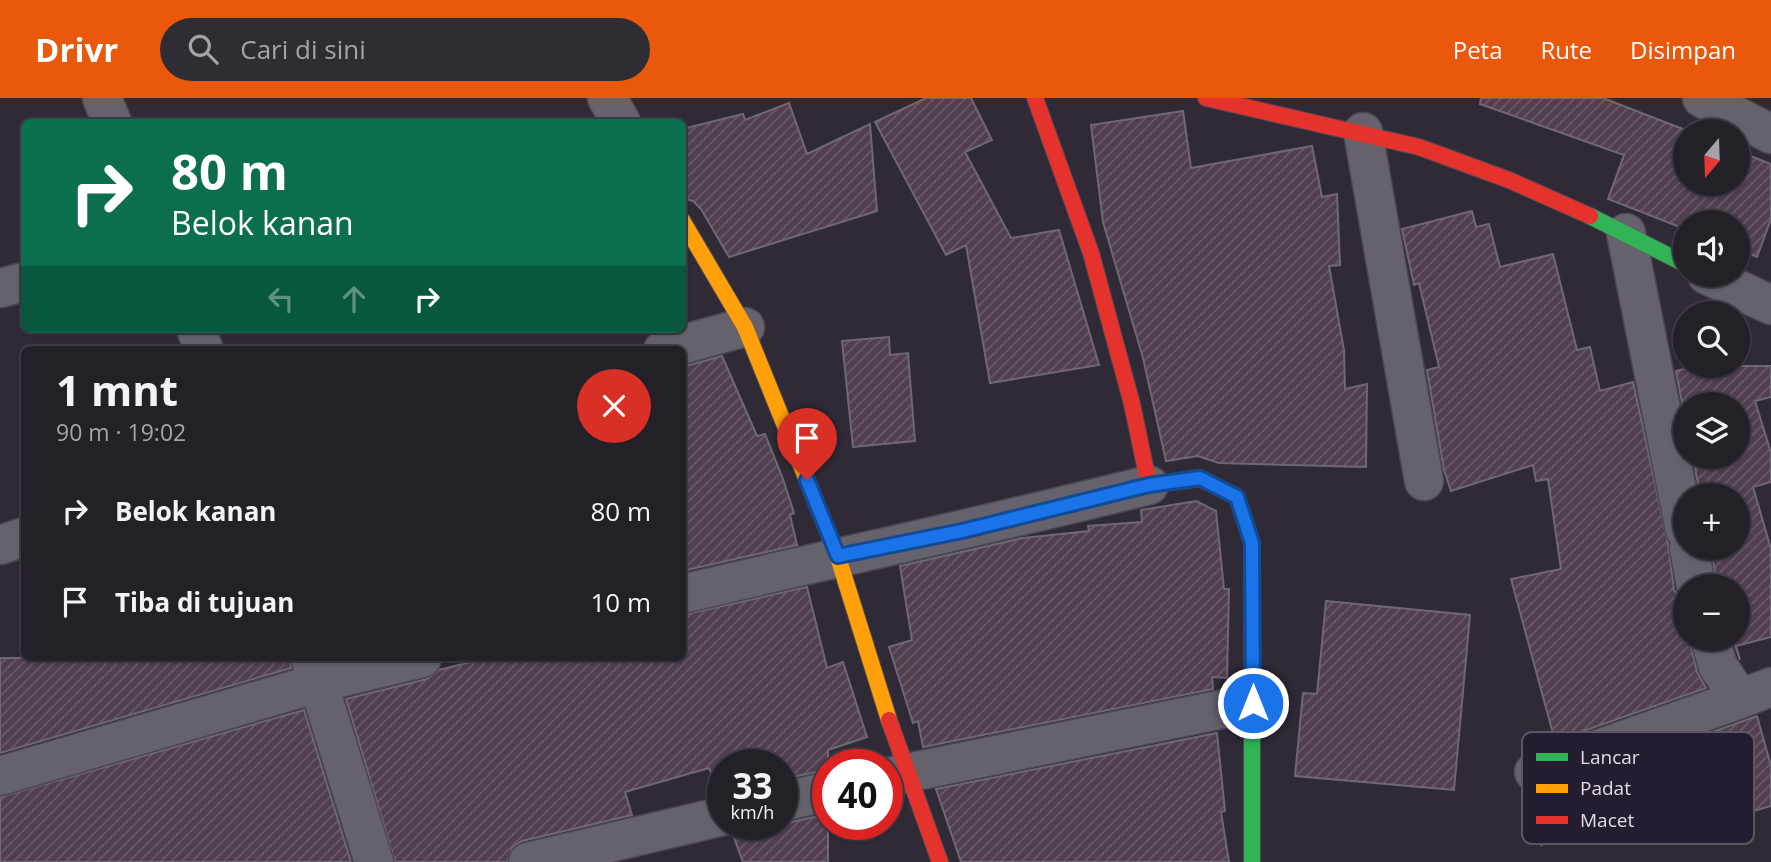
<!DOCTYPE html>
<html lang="id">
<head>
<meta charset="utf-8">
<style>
	body { margin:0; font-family:"Open Sans",sans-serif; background:#2f2d34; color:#f1f3f6; height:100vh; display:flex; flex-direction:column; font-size:26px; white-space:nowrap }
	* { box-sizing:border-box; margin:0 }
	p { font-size:23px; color:#a3a3a8 }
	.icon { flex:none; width:38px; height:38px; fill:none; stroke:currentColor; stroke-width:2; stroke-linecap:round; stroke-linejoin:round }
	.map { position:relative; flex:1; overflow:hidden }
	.panel { position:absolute; left:21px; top:248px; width:665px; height:315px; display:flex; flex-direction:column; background:#232028; border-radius:10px; box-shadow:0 2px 5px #0004,0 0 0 2px #403e45 }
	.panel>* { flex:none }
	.hud { position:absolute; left:21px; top:21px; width:665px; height:214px; border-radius:10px; box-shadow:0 2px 5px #0004,0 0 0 2px #403e45; background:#0b6e4f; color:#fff; overflow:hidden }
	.needle { width:46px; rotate:199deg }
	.controls { position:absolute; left:1673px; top:21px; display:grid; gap:14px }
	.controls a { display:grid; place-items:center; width:77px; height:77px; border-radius:50%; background:#232028; box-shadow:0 2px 5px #0004,0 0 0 2px #403e45; font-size:35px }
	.speed { position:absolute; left:707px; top:651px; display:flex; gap:14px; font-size:35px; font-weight:700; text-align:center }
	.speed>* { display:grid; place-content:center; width:91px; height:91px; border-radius:50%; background:#232028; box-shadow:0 2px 5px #0004,0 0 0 2px #403e45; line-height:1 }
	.speed small { font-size:18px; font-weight:400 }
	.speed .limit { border:10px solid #d22; background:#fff; color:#111 }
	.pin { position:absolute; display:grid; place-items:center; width:60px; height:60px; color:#fff; margin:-72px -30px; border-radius:50% 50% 50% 0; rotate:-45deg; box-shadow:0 0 7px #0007 }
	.pin .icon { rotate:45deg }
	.me { position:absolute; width:77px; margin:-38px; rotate:0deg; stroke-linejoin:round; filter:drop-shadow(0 0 5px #0008) }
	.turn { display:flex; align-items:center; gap:24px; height:147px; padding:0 35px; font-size:32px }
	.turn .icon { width:91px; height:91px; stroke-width:2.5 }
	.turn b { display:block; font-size:49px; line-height:60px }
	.lanes { display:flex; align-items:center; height:66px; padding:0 35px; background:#0003; justify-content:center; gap:35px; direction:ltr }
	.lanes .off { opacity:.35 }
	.round { display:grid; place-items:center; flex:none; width:74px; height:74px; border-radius:37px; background:#2f2d34 }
	.overview { display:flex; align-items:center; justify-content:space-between; height:119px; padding:0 35px }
	h1 { font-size:42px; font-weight:700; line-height:52px }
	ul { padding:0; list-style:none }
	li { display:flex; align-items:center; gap:21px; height:91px; padding:0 35px }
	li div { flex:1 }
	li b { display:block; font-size:26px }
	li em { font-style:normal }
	header { display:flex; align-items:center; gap:42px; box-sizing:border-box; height:98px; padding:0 35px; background:#ea580c; color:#fff }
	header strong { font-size:33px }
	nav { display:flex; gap:38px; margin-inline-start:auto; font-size:24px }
	.search { width:490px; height:63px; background:#2f2d34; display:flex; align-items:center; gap:18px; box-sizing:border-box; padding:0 24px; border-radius:38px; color:#a3a3a8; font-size:26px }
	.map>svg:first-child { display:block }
	.building { fill:url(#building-hatch); stroke:#6f6870; stroke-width:2 }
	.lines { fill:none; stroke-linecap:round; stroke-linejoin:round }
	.street-casing { stroke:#4c4851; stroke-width:41 }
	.fast-casing { stroke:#4c4851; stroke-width:18 }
	.slow-casing { stroke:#4c4851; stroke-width:18 }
	.jam-casing { stroke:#4c4851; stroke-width:18 }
	.street { stroke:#65626c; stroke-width:38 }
	.fast { stroke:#30b455; stroke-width:16 }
	.slow { stroke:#ff9f0a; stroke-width:16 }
	.jam { stroke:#e5322d; stroke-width:16 }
	.route-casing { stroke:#114b97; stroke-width:18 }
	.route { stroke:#1a73e8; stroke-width:12 }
	.key { fill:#241c2f; stroke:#5c5566; stroke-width:2 }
	.key-label { font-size:19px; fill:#e0dbe8 }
</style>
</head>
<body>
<header>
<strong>Drivr</strong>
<div class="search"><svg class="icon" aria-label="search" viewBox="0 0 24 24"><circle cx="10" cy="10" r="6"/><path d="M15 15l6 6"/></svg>Cari di sini</div>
<nav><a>Peta</a><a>Rute</a><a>Disimpan</a></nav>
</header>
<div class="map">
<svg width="1771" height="764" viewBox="0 0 1771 764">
	<defs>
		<pattern id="building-hatch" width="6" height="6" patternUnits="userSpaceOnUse" patternTransform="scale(1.75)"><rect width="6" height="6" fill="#513f4f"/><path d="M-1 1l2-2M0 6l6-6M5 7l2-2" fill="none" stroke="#6a5a68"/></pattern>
	</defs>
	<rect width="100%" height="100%" fill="#2f2a36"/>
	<path class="building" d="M926,0H971L992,42L965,54L1011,140L1059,132L1099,267L990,285L966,147L946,157L875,24Z
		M1481,0H1603L1688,33L1685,86H1738V53L1771,66V121L1757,159L1738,151V124H1685V131L1608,101L1624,57L1480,6Z
		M789,5L807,56L870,26L877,113L729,159L701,111L693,103L682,100V31L743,16L745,22Z
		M1183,13L1191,70L1312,48L1322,99L1337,96L1340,167L1329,168L1344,252L1345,291L1367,286L1366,369L1219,365L1198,358L1166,363L1143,260L1103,124L1091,27Z
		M1472,113L1476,129L1489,126L1500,169L1553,156L1577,252L1590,249L1600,293L1633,284L1668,446L1674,492L1685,506V541H1689L1697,574L1706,590L1555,643L1511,481L1561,471L1548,381L1536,383L1533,367L1451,393L1444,372L1427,272L1439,269L1419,185L1414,187L1402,131Z
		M889,239L890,257L908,255L915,343L853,349L842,243Z
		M722,258L757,338L765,336L783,381L794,415L790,417L797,447L682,473V269Z
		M1696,268H1771V299L1755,303L1771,355V384L1753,389L1771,451V539L1736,548L1740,562L1733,541H1738V488H1717L1711,450H1738V397H1700L1693,359H1738V306H1685V321L1676,273Z
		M1196,403L1216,413L1224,491H1229L1227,580L1212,579L1213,591L923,649L918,623L913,625L889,549L912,542L900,468L1023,440L1089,433L1088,428L1142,424L1141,412Z
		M807,489L827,570L843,564L867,639L828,652V672L782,681V667H723V697H719L709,670L625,694L632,717L522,743L513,749L507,764H395L346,601L427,581L439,572L487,560H682V517Z
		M1326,503L1470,517L1454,692L1295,678L1303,595L1317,596Z
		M0,560H290L291,570L0,655Z
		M304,612L351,764H0V699Z
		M1757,618L1771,668V708L1719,723L1710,691L1620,715L1622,723L1541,747L1525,693L1541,695Z
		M1217,635L1225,713L1221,714L1229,764H961L936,691Z
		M828,716V764H743L733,737L743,726H782Z"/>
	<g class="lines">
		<defs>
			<path id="street" d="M102,0L112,24
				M607,0L621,24
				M1702,0L1771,36
				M1363,34L1424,383
				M1626,135L1685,432
				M1707,177L1771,207
				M0,190L24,184
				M196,231L204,252
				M663,252L745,229
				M0,447L24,439
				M1689,450L1696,488
				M682,496C838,459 994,426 1149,387
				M1710,541L1718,568L1740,601L1771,589
				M311,562L374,764
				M1534,674L1740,601
				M0,678L318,585L422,560
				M887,679L1253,605
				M782,704L828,693
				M528,764L723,718"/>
			<path id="fast" d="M1590,118L1685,166
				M1188,382L1200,380L1237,399L1252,445V764"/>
			<path id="slow" d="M682,122L745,229L838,459L889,622"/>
			<path id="jam" d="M1035,0L1091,155L1132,306L1149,387L1188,382
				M1206,0L1419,49L1509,82L1590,118
				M889,622L940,764"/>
		</defs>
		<use href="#street" class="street-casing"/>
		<use href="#fast" class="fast-casing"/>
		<use href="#slow" class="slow-casing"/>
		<use href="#jam" class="jam-casing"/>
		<use href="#street" class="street"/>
		<use href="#fast" class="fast"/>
		<use href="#slow" class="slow"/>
		<use href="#jam" class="jam"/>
	</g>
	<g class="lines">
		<defs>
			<path id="route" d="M807,382L838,458L962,433L1149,387L1200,380L1237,399L1252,445L1253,605"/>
		</defs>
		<use href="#route" class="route-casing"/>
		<use href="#route" class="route"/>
	</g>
	<rect x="1522" y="634" width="232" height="112" rx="10" class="key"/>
	<rect x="1536" y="655" width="32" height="8" fill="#30b455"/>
	<rect x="1536" y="686" width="32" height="9" fill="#ff9f0a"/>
	<rect x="1536" y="718" width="32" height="8" fill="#e5322d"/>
	<g class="key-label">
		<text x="1580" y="666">Lancar</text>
		<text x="1580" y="697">Padat</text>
		<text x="1580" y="729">Macet</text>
	</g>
</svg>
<div class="controls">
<a><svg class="needle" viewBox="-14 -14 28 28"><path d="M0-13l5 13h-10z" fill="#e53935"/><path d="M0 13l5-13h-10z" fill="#a3a3a8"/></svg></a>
<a><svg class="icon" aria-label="sound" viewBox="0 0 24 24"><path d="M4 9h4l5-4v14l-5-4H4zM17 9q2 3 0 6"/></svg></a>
<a><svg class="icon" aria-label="search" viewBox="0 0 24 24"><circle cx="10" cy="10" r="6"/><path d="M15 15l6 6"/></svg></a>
<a><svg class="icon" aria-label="layers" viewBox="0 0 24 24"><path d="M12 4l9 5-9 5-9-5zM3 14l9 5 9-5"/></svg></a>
<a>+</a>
<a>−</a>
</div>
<div class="speed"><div>33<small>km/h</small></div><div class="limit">40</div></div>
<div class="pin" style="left:807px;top:382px;background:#d93025"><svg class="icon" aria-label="arrive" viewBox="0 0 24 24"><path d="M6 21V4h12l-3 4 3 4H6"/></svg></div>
<svg class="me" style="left:1253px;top:605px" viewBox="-20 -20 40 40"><circle r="17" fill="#1a73e8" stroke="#fff" stroke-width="3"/><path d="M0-11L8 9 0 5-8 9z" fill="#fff"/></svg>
<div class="hud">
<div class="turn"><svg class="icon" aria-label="right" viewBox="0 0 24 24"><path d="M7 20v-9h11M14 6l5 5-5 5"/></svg><div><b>80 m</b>Belok kanan</div></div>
<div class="lanes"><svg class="icon off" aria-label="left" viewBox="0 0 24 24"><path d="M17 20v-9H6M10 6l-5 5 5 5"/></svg><svg class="icon off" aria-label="ahead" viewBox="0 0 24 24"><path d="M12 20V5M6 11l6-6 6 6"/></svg><svg class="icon" aria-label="right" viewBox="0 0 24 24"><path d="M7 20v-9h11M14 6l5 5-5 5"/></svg></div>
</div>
<section class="panel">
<div class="overview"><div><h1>1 mnt</h1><p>90 m · 19:02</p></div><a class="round" style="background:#d93025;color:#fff"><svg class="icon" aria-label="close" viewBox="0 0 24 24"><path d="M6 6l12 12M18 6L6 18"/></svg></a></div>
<ul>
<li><svg class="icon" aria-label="right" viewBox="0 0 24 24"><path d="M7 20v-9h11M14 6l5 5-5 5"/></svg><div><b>Belok kanan</b></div><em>80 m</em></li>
<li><svg class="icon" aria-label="arrive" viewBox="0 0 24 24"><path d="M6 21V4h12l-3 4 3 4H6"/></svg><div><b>Tiba di tujuan</b></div><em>10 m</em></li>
</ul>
</section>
</div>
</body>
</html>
